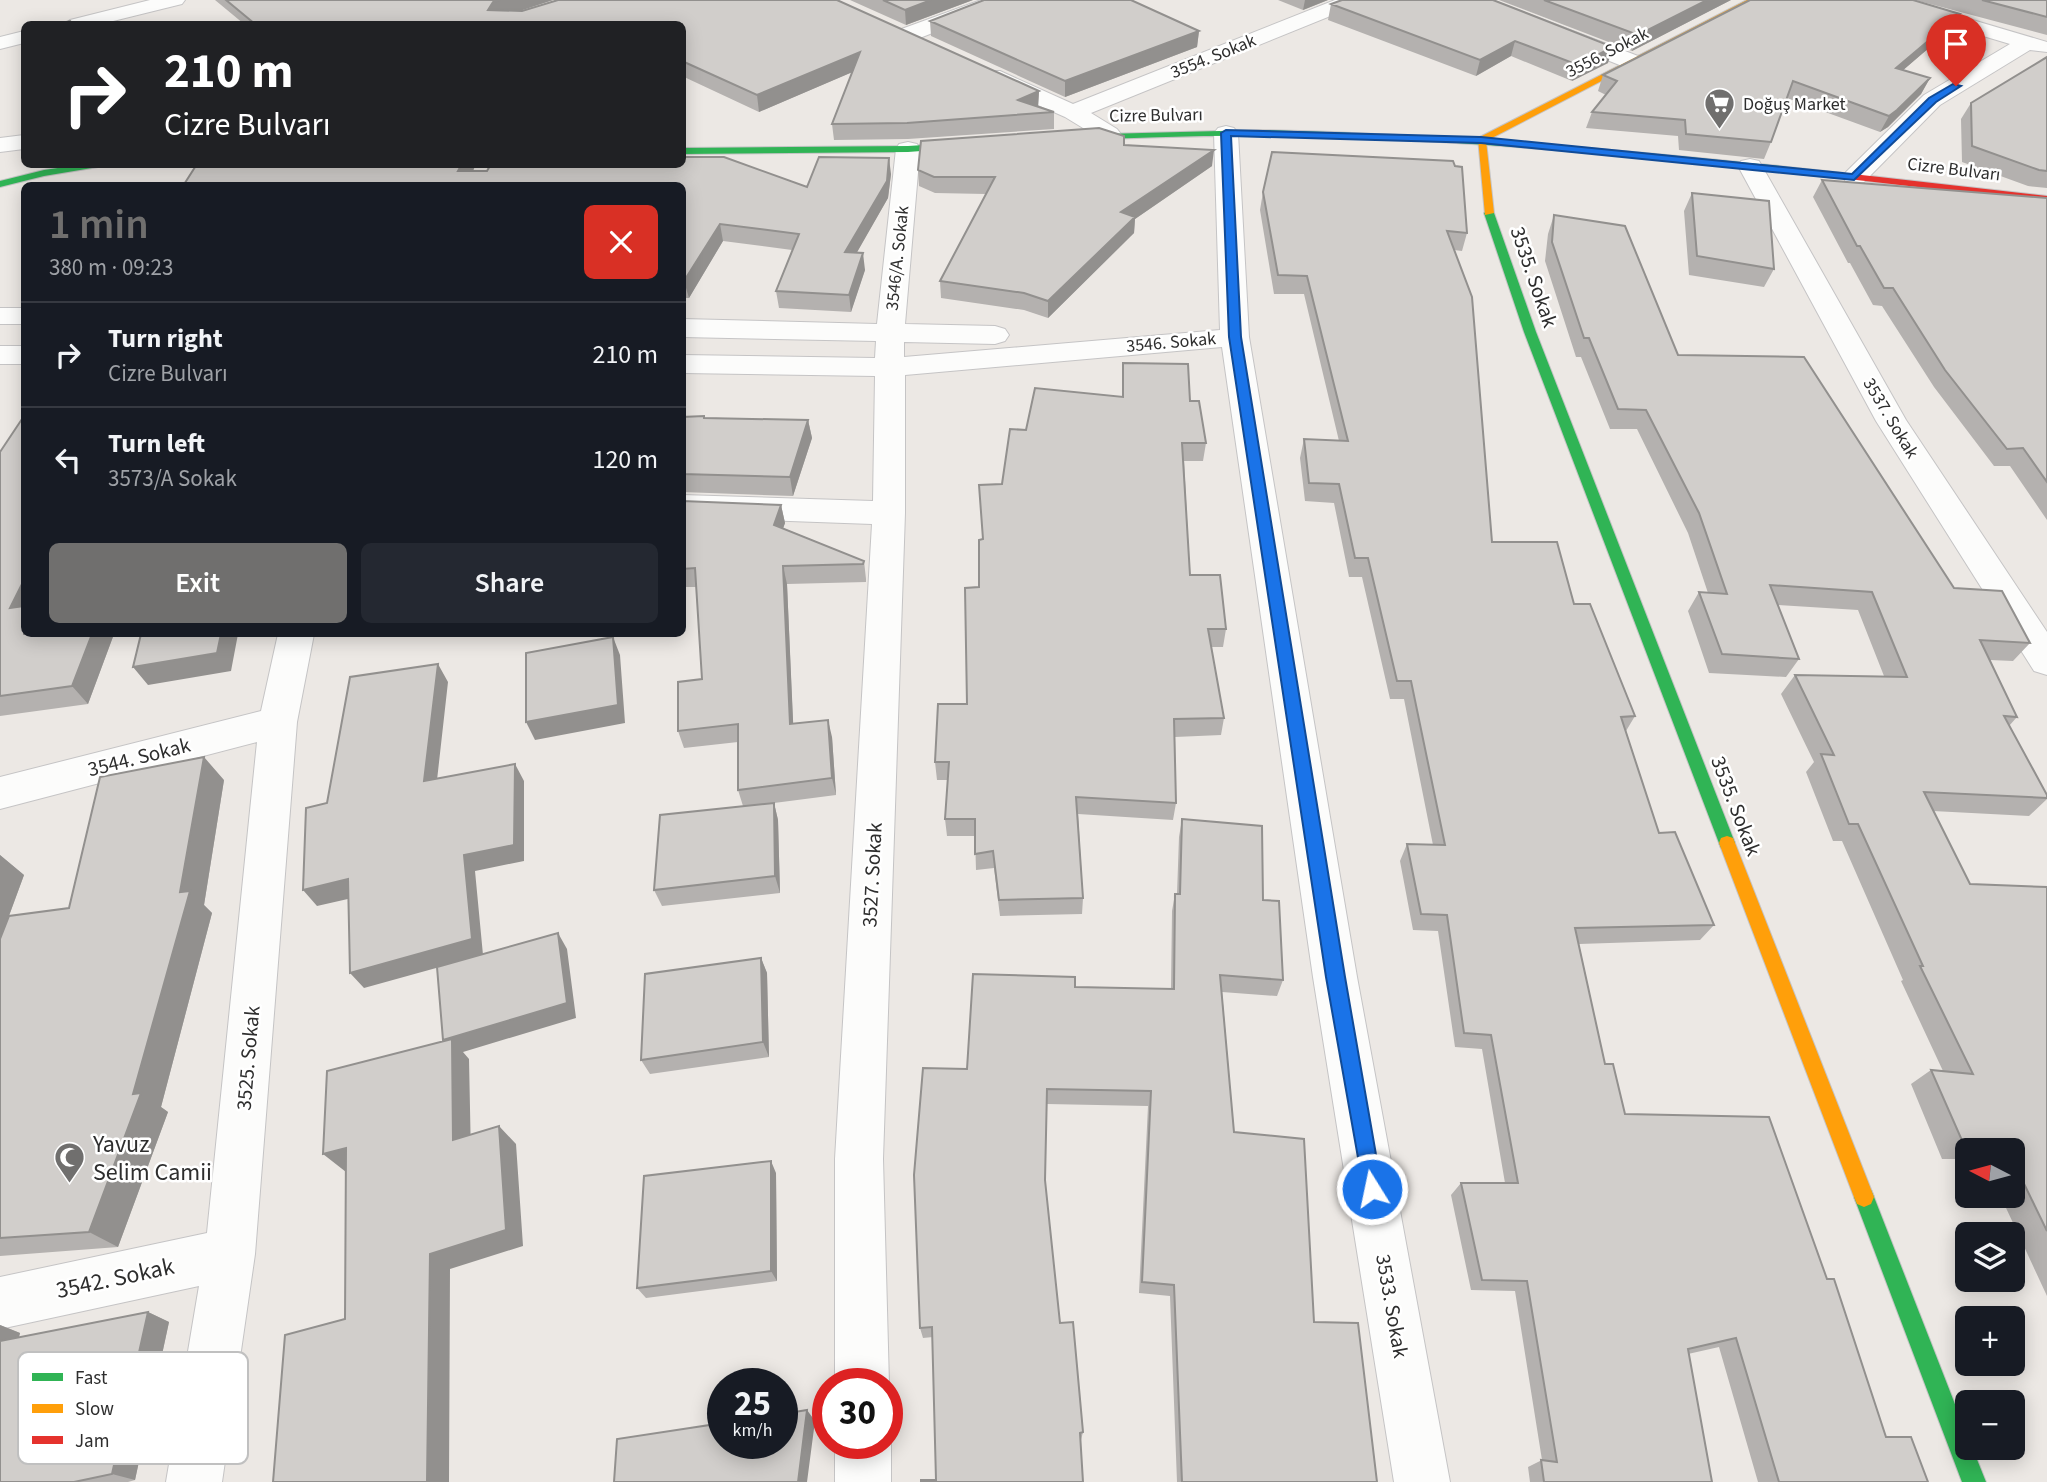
<!DOCTYPE html>
<html lang="en">
<head>
<meta charset="utf-8">
<style>
	body { margin:0; font-family:"Source Sans 3",sans-serif; background:#242831; color:#f1f3f6; height:100vh; display:flex; flex-direction:column; font-size:26px; white-space:nowrap }
	* { box-sizing:border-box; margin:0 }
	p { font-size:23px; color:#9ea1a6 }
	.icon { flex:none; width:38px; height:38px; fill:none; stroke:currentColor; stroke-width:2; stroke-linecap:round; stroke-linejoin:round }
	.map { position:relative; flex:1; overflow:hidden }
	.details { position:absolute; left:21px; top:182px; width:665px; height:455px; display:flex; flex-direction:column; background:#171b24; border-radius:10px; box-shadow:0 4px 18px #0003 }
	.details>* { flex:none }
	.guide { position:absolute; left:21px; top:21px; width:665px; height:147px; border-radius:10px; box-shadow:0 4px 18px #0003; background:#202124; color:#fff; overflow:hidden }
	.needle { width:46px; rotate:276deg }
	.buttons { position:absolute; left:1955px; top:1138px; display:grid; gap:14px }
	.buttons a { display:grid; place-items:center; width:70px; height:70px; border-radius:10px; background:#171b24; box-shadow:0 4px 18px #0003; font-size:35px }
	.speed { position:absolute; left:707px; top:1368px; display:flex; gap:14px; font-size:35px; font-weight:700; text-align:center }
	.speed>* { display:grid; place-content:center; width:91px; height:91px; border-radius:50%; background:#171b24; box-shadow:0 4px 18px #0003; line-height:1 }
	.speed small { font-size:18px; font-weight:400 }
	.speed .limit { border:10px solid #d22; background:#fff; color:#111 }
	.pin { position:absolute; display:grid; place-items:center; width:60px; height:60px; color:#fff; margin:-72px -30px; border-radius:50% 50% 50% 0; rotate:-45deg; box-shadow:0 0 7px #0007 }
	.pin .icon { rotate:45deg }
	.me { position:absolute; width:77px; margin:-38px; rotate:350deg; stroke-linejoin:round; filter:drop-shadow(0 0 5px #0008) }
	.turn { display:flex; align-items:center; gap:24px; height:147px; padding:0 28px; font-size:32px }
	.turn .icon { width:91px; height:91px; stroke-width:2.5 }
	.turn b { display:block; font-size:49px; line-height:60px }
	.round { display:grid; place-items:center; flex:none; width:74px; height:74px; border-radius:10px; background:#242831 }
	.headline { display:flex; align-items:center; justify-content:space-between; height:119px; padding:0 28px }
	h1 { font-size:42px; font-weight:600; line-height:52px; color:#706f6e }
	.button { display:flex; gap:14px; margin-top:auto; padding:14px 28px }
	.button a { flex:1; height:80px; border-radius:10px; background:#706f6e; color:#fff; font-size:28px; font-weight:600; line-height:80px; text-align:center }
	.button a+a { background:#242831; color:#f1f3f6 }
	ul { padding:0; list-style:none }
	li { display:flex; align-items:center; gap:21px; height:105px; padding:0 28px; border-top:2px solid #363941 }
	li div { flex:1 }
	li b { display:block; font-size:26px }
	li em { font-style:normal }
	.map>svg:first-child { display:block }
	.lines { fill:none; stroke-linecap:round; stroke-linejoin:round }
	.street-casing { stroke:#c5c4c5; stroke-width:2 }
	.fast-casing { stroke:#c5c4c5; stroke-width:2 }
	.slow-casing { stroke:#c5c4c5; stroke-width:2 }
	.jam-casing { stroke:#c5c4c5; stroke-width:2 }
	.street { fill:#fcfcfb; fill-rule:evenodd }
	.fast { fill:#30b455; fill-rule:evenodd }
	.slow { fill:#ff9f0a; fill-rule:evenodd }
	.jam { fill:#e5322d; fill-rule:evenodd }
	.wall { fill:#b4b1af }
	.shaded-wall { fill:#92908e }
	.building { fill:#d1cecb; stroke:#92908e; stroke-width:2 }
	.route { fill:#1a73e8; stroke:#114b97; stroke-width:2 }
	.labels { text-anchor:middle; stroke-width:5; stroke-linejoin:round; paint-order:stroke }
	.far-street-label { font-size:18px; fill:#2e2e2e; stroke:#fff }
	.far-poi-label { font-size:18px; fill:#2e2e2e; stroke:#fff; text-anchor:start }
	.street-label { font-size:21px; fill:#2e2e2e; stroke:#fff }
	.near-poi-label { font-size:24px; fill:#2e2e2e; stroke:#fff; text-anchor:start }
	.near-street-label { font-size:24px; fill:#2e2e2e; stroke:#fff }
	.key { fill:#fff; stroke:#c0c0c0; stroke-width:2 }
	.key-label { font-size:19px; fill:#2e2e2e }
</style>
</head>
<body>
<div class="map">
<svg width="2047" height="1482" viewBox="0 0 2047 1482">
	<rect width="100%" height="100%" fill="#ece8e4"/>
	<g class="lines">
		<defs>
			<path id="street" d="M150,0H185L182,4L101,24H66L70,20Z
				M981,0H1010L1007,4L912,41H896L893,36L896,31Z
				M1335,0H1363L1360,4L1091,113L1117,129L1121,134L1117,139H1101L1065,117L984,81L981,76L984,71H1000L1073,104Z
				M1464,0H1492L1638,56L1641,61L1638,66H1622L1467,4Z
				M1873,0H1905L2047,42V52L2030,50L1940,105L1864,182L1855,184L1846,182L1843,177L1846,172L1924,95L2010,44L1876,4Z
				M24,31V43L0,49V37Z
				M1226,126L1234,128L1238,133L1249,337L1357,977L1450,1482H1394L1313,977L1222,347L905,375V513L883,1159L889,1384L887,1388V1384H835V1159L872,524L682,517V495L873,501L875,376L682,373V355L875,358L876,341L682,337V319L877,324L896,149L899,144L908,142L917,144L920,149L905,324L995,326L1005,329L1009,335L1005,341L995,344L904,342V357L1220,330L1214,133L1218,128Z
				M24,135V149L0,152V138Z
				M1750,159L1759,161L1762,166L1906,420L2047,632V675L2034,671L1876,421L1738,166L1741,161Z
				M0,308H24V324H0Z
				M0,346H24V364H0Z
				M278,634H314L297,722L255,1254L222,1482H166L199,1286L0,1329V1277L207,1233L257,742L0,809V777L261,711Z
				M887,1435L891,1444V1482H835V1444H887Z"/>
			<path id="fast" d="M1258,130C1451,134 1643,151 1835,172L1840,175L1835,178C1676,160 1516,144 1356,138C1259,134 1162,136 1065,141L1060,138L1065,135Z
				M971,142L974,143V147L908,152L682,154V148L908,146Z
				M85,164H116L44,176L0,187V181L44,170Z
				M1489,210L1494,213L1536,332L1735,843L1733,848L1727,850L1721,848L1719,843L1524,332L1484,213Z
				M1864,1187L1871,1190L1874,1197L1967,1435V1447H1972L1986,1482H1962L1854,1197L1857,1190Z"/>
			<path id="slow" d="M1747,0H1757L1486,141L1494,213L1485,215L1478,138Z
				M1727,836L1733,838L1735,843L1874,1197L1871,1204L1864,1207L1857,1204L1854,1197L1719,843L1721,838Z"/>
			<path id="jam" d="M1835,172L2047,196V202L1831,177L1830,175Z"/>
		</defs>
		<use href="#street" class="street-casing"/>
		<use href="#fast" class="fast-casing"/>
		<use href="#slow" class="slow-casing"/>
		<use href="#jam" class="jam-casing"/>
		<use href="#street" class="street"/>
		<use href="#fast" class="fast"/>
		<use href="#slow" class="slow"/>
		<use href="#jam" class="jam"/>
	</g>
	<path class="wall" d="M215,0H553L519,11H522L558,0H837L1039,91L1038,107L1054,112V129L908,139L834,140L832,124L852,72L759,112L682,76V24H244Z
		M850,0H973L906,25Z
		M1278,0H1328L1303,10Z
		M1493,0L1608,63L1572,81L1511,56L1476,76L1328,20L1331,4Z
		M1499,0H1731L1632,51Z
		M1915,0H2047V35Z
		M1960,14L1951,29L1903,70L1930,78L1921,94L1888,127L1880,132L1787,98L1771,142L1764,159L1679,150L1678,136L1586,128L1592,112L1606,95L1598,91L1603,75Z
		M930,21L1199,31L1197,47L1065,97L931,36Z
		M2047,57V188L2028,186L1962,162L1961,119L1971,103Z
		M1124,145L1212,166L1135,219L1134,233L1048,318L1024,310L941,298L940,281L986,194L935,193L919,186L918,170Z
		M197,164H476L473,171L807,187L891,174L888,198L856,253L865,270L851,312L779,308L776,291L792,250L723,241L689,298H682V186Z
		M1822,180L2047,198V520L2010,466H1994L1934,387L1882,306L1873,305L1850,263H1848L1813,197Z
		M1263,192L1467,233L1462,251L1454,250L1492,542L1574,604L1635,716L1626,731L1659,833L1714,925L1700,940L1579,944L1605,1064L1625,1114L1827,1279L1886,1437L1928,1482H1758L1719,1347L1688,1354L1712,1482H1530L1528,1467L1542,1460L1515,1291L1471,1290L1451,1195L1461,1183H1505L1482,1049L1455,1047L1438,931L1413,930L1400,861L1407,844L1433,845L1404,699H1390L1362,577H1349L1334,503L1305,501L1300,458L1304,439L1339,441L1304,294H1274L1260,210Z
		M1692,193L1774,269L1764,287L1689,275L1684,211Z
		M1554,215L1678,355L1954,588L2030,643L2013,661L1990,660L2017,717L2009,726L2047,795V799L2029,816L1933,811L1970,884L2047,887V1296L2000,1195H2012V1150H1967V1159H1942L1911,1084L1931,1070L1943,1071L1901,981L1903,980L1842,841H1833L1806,772L1814,762L1781,694L1795,675L1884,676L1858,610L1778,605L1799,659L1786,677L1709,673L1688,611L1699,592L1708,593L1688,533L1637,429H1610L1581,357H1576L1545,261L1548,234Z
		M1123,363L1190,401L1206,443L1203,461H1184L1190,575L1226,629L1223,647H1211L1224,718L1221,735L1175,737L1176,803L1173,820L1078,814L1083,898L1082,914L1000,916L994,868L976,870L975,836H947L945,819L948,780H937L935,762L967,704L979,587L983,539L979,485L1002,484L1026,430L1122,396Z
		M682,417L808,420L812,438L793,496L682,492Z
		M0,452L24,634H114L88,704L0,716Z
		M682,501L781,505L785,523L783,528L864,561L866,579V582L787,584L793,724L832,737L836,795L774,803L778,820L780,893L662,906L654,890L743,806L738,790V742L684,748L678,731L702,679L696,587H682Z
		M224,780L204,905L212,913L161,1107L168,1112L118,1247L0,1256V855L24,875L9,916L69,908Z
		M1182,819L1263,900L1283,980L1277,996L1222,992L1234,1132L1314,1322L1377,1482H1177L1170,1296L1139,1293L1148,1106L1047,1104L1045,1180L1060,1323L1083,1432L1081,1440L936,1480L933,1337L923,1338L920,1328L967,1069L1075,987L1171,989L1172,911L1175,894H1177L1179,837Z
		M761,958L767,973L769,1057L650,1074L641,1060Z
		M776,1173L777,1281L646,1298L637,1288Z
		M148,1312L169,1322L135,1480L128,1482H0V1325L20,1333L19,1337Z"/>
	<path class="shaded-wall" d="M500,0H553L498,18L488,10L493,2Z
		M931,0H973L906,25L905,10Z
		M1305,0H1328L1303,10Z
		M1707,0H1731L1632,51L1638,35Z
		M1960,14L1951,29L1887,84L1896,68Z
		M1199,31L1197,47L1065,97V81Z
		M1515,41L1511,56L1476,76L1480,60Z
		M1613,47L1608,63L1572,81L1578,65Z
		M860,52L862,68L759,112L757,95Z
		M1930,78L1921,94L1888,127L1880,132L1889,116Z
		M1039,91L1038,108L1018,100Z
		M1214,150L1212,166L1135,219L1134,233L1048,318V301L1121,212Z
		M889,158L891,174L888,198L847,270L845,252Z
		M462,164H476L466,186L458,171Z
		M720,224L723,241L689,298L684,281Z
		M863,253L865,270L851,312L849,295Z
		M808,420L812,438L793,496L790,477Z
		M781,505L785,523L778,543L774,525Z
		M783,566L787,584L794,742L790,724Z
		M24,580V623L10,608Z
		M92,634H114L88,704L72,686Z
		M221,634H238L231,671L148,685L133,667Z
		M613,637L620,655L625,723L535,740L526,722Z
		M438,664L448,682L435,798L424,781Z
		M828,720L832,737L836,795L832,778Z
		M204,757L224,780L204,905L212,913L161,1107L168,1112L118,1247L89,1232L133,1094L180,892Z
		M515,764L524,781V861L475,871L483,955L364,988L350,973L464,855Z
		M774,803L778,820L780,893L775,876Z
		M0,855L24,875L0,940Z
		M348,879L361,896L317,906L303,890Z
		M558,933L567,949L576,1018L463,1052L469,1059L471,1158L453,1140L452,1051L443,1040Z
		M761,958L767,973L769,1057L763,1042Z
		M499,1126L516,1144L523,1246L450,1269L449,1482H427L430,1254Z
		M346,1148V1172L323,1154Z
		M771,1161L776,1173L777,1281L771,1271Z
		M148,1312L169,1322L135,1480L112,1474Z
		M0,1325L20,1333L15,1352L0,1347Z
		M807,1410L815,1421L807,1482H798Z"/>
	<path class="building" d="M226,0H500L493,2L488,10L522,11L558,0H837L1039,91L1018,100L1054,112L907,123L832,124L860,52L757,95L682,61V24H255Z
		M883,0H931L905,10Z
		M984,0H1131L1199,31L1065,81L930,21Z
		M1342,0H1493L1613,47L1578,65L1515,41L1480,60L1331,4Z
		M1544,0H1707L1638,35Z
		M1750,0H1913L1960,14L1896,68L1930,78L1897,110L1889,116L1793,81L1771,142L1686,134L1685,120L1592,112L1617,81L1603,75Z
		M1982,0H2047V17Z
		M70,21L73,24H58Z
		M2047,57V171L2039,170L1972,146L1971,103Z
		M1099,128L1124,136V145L1214,150L1121,212L1135,217L1048,301L1024,293L940,281L995,177H934L918,170L921,141Z
		M1272,152L1453,161L1455,166L1462,167L1467,233L1447,231L1472,297L1492,542H1557L1574,604H1590L1635,716L1621,717L1659,833L1675,832L1714,925L1575,928L1605,1064H1613L1625,1114L1769,1117L1827,1279H1834L1886,1437H1911L1928,1482H1779L1736,1338L1688,1349L1712,1482H1544L1541,1460L1557,1462L1527,1281L1482,1280L1461,1183H1518L1491,1035L1464,1033L1447,915L1421,914L1407,844L1445,845L1411,681H1397L1368,558H1355L1339,484L1309,483L1304,439L1348,441L1307,276L1278,275L1263,192Z
		M682,157H724L807,187L819,157L889,158L887,181L845,252L863,253L849,295L776,291L799,234L720,224L684,281H682V186H183L197,164H462L458,171H487L491,164H682Z
		M1822,180L2047,198V482L2023,448L2007,449L1945,370L1893,288H1884L1860,246H1857Z
		M1692,193L1769,201L1774,269L1697,256Z
		M1554,215L1625,226L1678,355L1804,357L1954,588L2002,591L2030,643L1980,640L2017,717L2004,716L2047,795V798L1924,792L1970,884L2047,887V1231L2012,1159V1150H2008L2007,1147L1964,1145L1931,1070L1973,1074L1920,966H1923L1858,824H1849L1821,754L1834,755L1795,675L1907,677L1872,592L1770,585L1799,659L1722,654L1699,592L1727,594L1699,513L1646,410L1618,409L1589,338H1584L1552,242Z
		M1123,363L1188,364L1190,401H1199L1206,443H1182L1190,575H1220L1226,629H1208L1224,718L1174,719L1176,803L1076,797L1083,898L999,900L993,851L975,854V819H945L949,762H935L938,704H967L965,588L979,587V540L983,539L979,485L1002,484L1010,429L1026,430L1035,388L1123,397Z
		M24,416V580L10,608L24,606V634H92L72,686L0,696V452Z
		M704,416V418L808,420L790,477L682,474V417Z
		M682,501L781,505L774,525L864,561L863,564L783,566L790,724L828,720L832,778L738,790V724L678,731V682L702,679L695,568L682,569Z
		M141,634H221L217,653L133,667Z
		M613,637L618,705L526,722V653Z
		M438,664L424,781L515,764L514,845L464,855L472,939L350,973L348,879L303,890L306,808L327,803L350,677Z
		M204,757L180,892L190,891L133,1094L141,1093L89,1232L0,1238V939L9,916L69,908L100,777Z
		M774,803L775,876L654,890L660,815Z
		M1182,819L1262,826L1263,900L1279,901L1283,980L1220,975L1234,1132L1304,1139L1314,1322L1358,1323L1377,1482H1182L1174,1285L1142,1282L1151,1091L1047,1089L1045,1180L1060,1323L1073,1322L1083,1432L1080,1433L1083,1482H921V1480H936L932,1327L920,1328L914,1175L923,1068L967,1069L973,974L1075,977V987L1174,989L1175,894H1180Z
		M558,933L567,1003L443,1040L437,967Z
		M761,958L763,1042L641,1060L645,974Z
		M452,1039L453,1140L499,1126L506,1230L430,1254L427,1482H273L285,1335L345,1319L346,1148L323,1154L327,1071Z
		M771,1161V1271L637,1288L644,1176Z
		M148,1312L112,1474L74,1482H0V1341Z
		M807,1410L798,1482H614L617,1439L723,1423V1444H782V1414Z"/>
	<path class="route" d="M1953,84L1961,86L1936,102L1854,180L1481,143L1231,136L1241,337L1345,977L1382,1189L1379,1197L1372,1200L1365,1197L1326,977L1229,337L1221,133L1226,130L1481,137L1852,174L1929,98Z"/>
	<defs>
		<symbol id="supermarket-pin" viewBox="-11 -11 22 30"><path d="M0 17L-7.5 6A9.5 9.5 0 1 1 7.5 6Z" fill="#706f6e" stroke="#fff"/><path d="M-6-5.5h2.5l.6 2H6L4.5 2H-2.5L-4.4-4H-6ZM-1.5 3.2a1.3 1.3 0 1 0 .1 0ZM3 3.2a1.3 1.3 0 1 0 .1 0Z" fill="#fff"/></symbol>
		<symbol id="mosque-pin" viewBox="-11 -11 22 30"><path d="M0 17L-7.5 6A9.5 9.5 0 1 1 7.5 6Z" fill="#706f6e" stroke="#fff"/><path d="M3.5-4.9A6 6 0 1 0 3.5 4.9A5 5 0 1 1 3.5-4.9Z" fill="#fff"/></symbol>
	</defs>
	<g fill-rule="evenodd">
		<use href="#supermarket-pin" x="1702" y="86" width="35" height="47"/>
		<use href="#mosque-pin" x="52" y="1140" width="35" height="47"/>
	</g>
	<g class="labels">
		<g class="far-street-label">
			<text transform="translate(1607 52) rotate(-27)" y="6">3556. Sokak</text>
			<text transform="translate(1213 56) rotate(-22)" y="6">3554. Sokak</text>
			<text transform="translate(1156 115) rotate(-1)" y="6">Cizre Bulvarı</text>
			<text transform="translate(1954 169) rotate(7)" y="6">Cizre Bulvarı</text>
			<text transform="translate(897 258) rotate(-84)" y="6">3546/A. Sokak</text>
			<text transform="translate(1171 342) rotate(-5)" y="6">3546. Sokak</text>
			<text transform="translate(1891 418) rotate(59)" y="6">3537. Sokak</text>
		</g>
		<g class="far-poi-label">
			<text x="1743" y="110">Doğuş Market</text>
		</g>
		<g class="street-label">
			<text transform="translate(1534 277) rotate(71)" y="7">3535. Sokak</text>
			<text transform="translate(139 757) rotate(-14)" y="7">3544. Sokak</text>
			<text transform="translate(1736 806) rotate(69)" y="7">3535. Sokak</text>
			<text transform="translate(872 875) rotate(-87)" y="7">3527. Sokak</text>
			<text transform="translate(248 1058) rotate(-85)" y="7">3525. Sokak</text>
			<text transform="translate(1392 1306) rotate(80)" y="7">3533. Sokak</text>
		</g>
		<g class="near-poi-label">
			<text x="93" y="1152">Yavuz<tspan x="93" dy="28">Selim Camii</tspan></text>
		</g>
		<g class="near-street-label">
			<text transform="translate(115 1278) rotate(-12)" y="8">3542. Sokak</text>
		</g>
	</g>
	<rect x="18" y="1352" width="230" height="112" rx="10" class="key"/>
	<rect x="32" y="1373" width="31" height="8" fill="#30b455"/>
	<rect x="32" y="1404" width="31" height="9" fill="#ff9f0a"/>
	<rect x="32" y="1436" width="31" height="8" fill="#e5322d"/>
	<g class="key-label">
		<text x="75" y="1384">Fast</text>
		<text x="75" y="1415">Slow</text>
		<text x="75" y="1447">Jam</text>
	</g>
</svg>
<div class="buttons">
<a><svg class="needle" viewBox="-14 -14 28 28"><path d="M0-13l5 13h-10z" fill="#e53935"/><path d="M0 13l5-13h-10z" fill="#9ea1a6"/></svg></a>
<a><svg class="icon" aria-label="layers" viewBox="0 0 24 24"><path d="M12 4l9 5-9 5-9-5zM3 14l9 5 9-5"/></svg></a>
<a>+</a>
<a>−</a>
</div>
<div class="speed"><div>25<small>km/h</small></div><div class="limit">30</div></div>
<div class="pin" style="left:1956px;top:86px;background:#d93025"><svg class="icon" aria-label="arrive" viewBox="0 0 24 24"><path d="M6 21V4h12l-3 4 3 4H6"/></svg></div>
<svg class="me" style="left:1372px;top:1189px" viewBox="-20 -20 40 40"><circle r="17" fill="#1a73e8" stroke="#fff" stroke-width="3"/><path d="M0-11L8 9 0 5-8 9z" fill="#fff"/></svg>
<div class="guide">
<div class="turn"><svg class="icon" aria-label="right" viewBox="0 0 24 24"><path d="M7 20v-9h11M14 6l5 5-5 5"/></svg><div><b>210 m</b>Cizre Bulvarı</div></div>
</div>
<section class="details">
<div class="headline"><div><h1>1 min</h1><p>380 m · 09:23</p></div><a class="round" style="background:#d93025;color:#fff"><svg class="icon" aria-label="close" viewBox="0 0 24 24"><path d="M6 6l12 12M18 6L6 18"/></svg></a></div>
<ul>
<li><svg class="icon" aria-label="right" viewBox="0 0 24 24"><path d="M7 20v-9h11M14 6l5 5-5 5"/></svg><div><b>Turn right</b><p>Cizre Bulvarı</p></div><em>210 m</em></li>
<li><svg class="icon" aria-label="left" viewBox="0 0 24 24"><path d="M17 20v-9H6M10 6l-5 5 5 5"/></svg><div><b>Turn left</b><p>3573/A Sokak</p></div><em>120 m</em></li>
</ul>
<div class="button"><a>Exit</a><a>Share</a></div>
</section>
</div>
</body>
</html>
